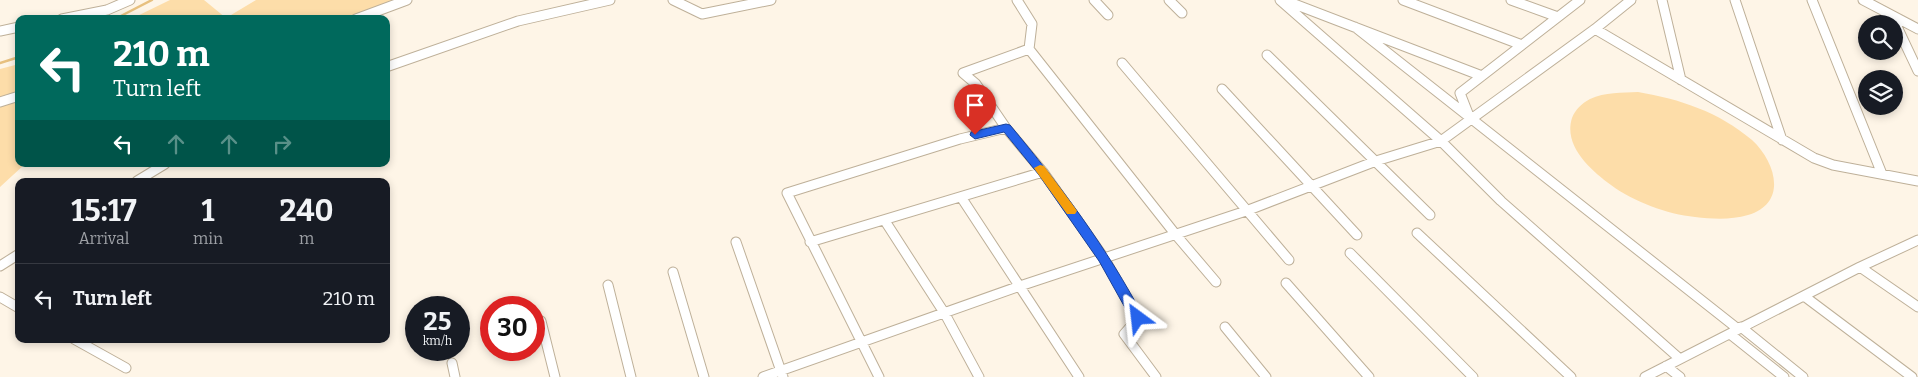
<!DOCTYPE html>
<html lang="en">
<head>
<meta charset="utf-8">
<style>
	body { margin:0; font-family:Bitter,serif; background:#242831; color:#f1f3f6; height:100vh; display:flex; flex-direction:column; font-size:19px; white-space:nowrap }
	* { box-sizing:border-box; margin:0 }
	p { font-size:16px; color:#9ea1a6 }
	.icon { flex:none; width:28px; height:28px; fill:none; stroke:currentColor; stroke-width:2; stroke-linecap:round; stroke-linejoin:round }
	.map { position:relative; flex:1; overflow:hidden }
	.drawer { position:absolute; left:15px; top:178px; width:375px; height:165px; display:flex; flex-direction:column; background:#171b24; border-radius:10px; box-shadow:0 2px 8px #0003 }
	.drawer>* { flex:none }
	.banner { position:absolute; left:15px; top:15px; width:375px; height:152px; border-radius:10px; box-shadow:0 2px 8px #0003; background:#00695c; color:#fff; overflow:hidden }
	.tools { position:absolute; left:1858px; top:15px; display:grid; gap:10px }
	.tools a { display:grid; place-items:center; width:45px; height:45px; border-radius:50%; background:#171b24; box-shadow:0 2px 8px #0003; font-size:25px }
	.speed { position:absolute; left:405px; top:296px; display:flex; gap:10px; font-size:25px; font-weight:700; text-align:center }
	.speed>* { display:grid; place-content:center; width:65px; height:65px; border-radius:50%; background:#171b24; box-shadow:0 2px 8px #0003; line-height:1 }
	.speed small { font-size:12px; font-weight:400 }
	.speed .limit { border:8px solid #d22; background:#fff; color:#111 }
	.pin { position:absolute; display:grid; place-items:center; width:42px; height:42px; color:#fff; margin:-51px -21px; border-radius:50% 50% 50% 0; rotate:-45deg; box-shadow:0 0 5px #0007 }
	.pin .icon { rotate:45deg }
	.me { position:absolute; width:55px; margin:-28px; rotate:330deg; stroke-linejoin:round; filter:drop-shadow(0 0 4px #0008) }
	.turn { display:flex; align-items:center; gap:18px; height:105px; padding:0 15px; font-size:22px }
	.turn .icon { width:65px; height:65px; stroke-width:2.5 }
	.turn b { display:block; font-size:35px; line-height:42px }
	.lanes { display:flex; align-items:center; height:48px; padding:0 15px; background:#0003; justify-content:center; gap:25px; direction:ltr }
	.lanes .off { opacity:.35 }
	.eta { display:flex; justify-content:space-evenly; align-items:center; height:85px; text-align:center }
	.eta b { font-size:30px; font-weight:700; line-height:35px }
	ul { padding:0; list-style:none }
	li { display:flex; align-items:center; gap:15px; height:70px; padding:0 15px; border-top:1px solid #363941 }
	li div { flex:1 }
	li b { display:block; font-size:19px }
	li em { font-style:normal }
	.map>svg:first-child { display:block }
	.green { fill:#fddda9 }
	.lines { fill:none; stroke-linecap:round; stroke-linejoin:round }
	.stream { stroke:#e7c07f; stroke-width:2.5 }
	.minor-casing { stroke:#beb099; stroke-width:11 }
	.minor { stroke:#fff; stroke-width:9 }
	.route { fill:#2563eb; stroke:#184099 }
	.slow { fill:#f59e0b }
</style>
</head>
<body>
<div class="map">
<svg width="1918" height="377" viewBox="0 0 1918 377">
	<rect width="100%" height="100%" fill="#fef5e7"/>
	<path class="green" d="M170,0H204L226,18L256,0H404L354,19H131Z
		M19,64V164H25L0,187V69Z
		M1638,92C1680,99 1719,112 1752,140C1776,162 1788,203 1748,215C1731,220 1713,219 1695,217C1667,214 1634,202 1611,185C1591,170 1563,146 1572,118C1575,110 1582,103 1590,99C1605,92 1622,93 1638,92Z"/>
	<g class="lines">
		<path class="stream" d="M115,19L152,0
			M0,63L19,57"/>
		<defs>
			<path id="minor" d="M673,0L702,14L771,0
				M1017,0L1032,24L1029,49L1176,235L1216,282
				M1094,0L1108,15
				M1169,0L1182,13
				M1280,0L1441,141L1501,201L1680,359
				M1284,0L1482,76
				M1403,0L1522,45
				M1511,0L1558,17
				M1662,0L1681,80
				M1735,0L1782,140
				M1812,0L1882,174
				M1863,0L1918,29
				M1892,16L1918,71
				M62,19L107,10L130,0
				M356,19L407,0
				M1355,27L1738,329
				M1595,29L1814,158L1833,165L1918,181
				M0,31L19,27
				M1267,55L1430,215
				M1122,63L1289,260
				M386,67L518,21L610,0
				M963,73L976,84L1006,128L1043,172L1104,258L1138,318L1124,334L1156,377
				M963,73L1029,49
				M1222,89L1357,235
				M0,102L19,96
				M1469,116L1460,93L1580,0
				M137,181L165,164
				M961,197L1079,377
				M885,221L945,314L979,377
				M1417,233L1571,377
				M736,242L783,377
				M810,242L1043,172
				M1350,253L1473,377
				M0,266L19,254
				M1860,267L1918,307
				M673,272L704,377
				M1286,283L1369,377
				M608,285L631,377
				M1804,296L1912,377
				M0,297L19,308
				M541,321L555,377
				M1225,327L1266,377
				M1741,327L1803,377
				M1730,334L1784,377
				M74,339L126,368
				M452,363L455,377
				M1666,366L1680,377
				M763,377L1020,286L1246,211L1376,161L1441,141L1595,29L1631,0
				M879,377L787,193L960,139L1006,128
				M1645,377L1860,267L1918,240"/>
		</defs>
		<use href="#minor" class="minor-casing"/>
		<use href="#minor" class="minor"/>
	</g>
	<path class="route" d="M1006,124L1010,125C1060,185 1108,249 1144,318L1142,322H1133L1099,261L1039,175L1004,132L975,139L970,135L971,132Z"/>
	<path class="slow" d="M1040,165L1044,166L1075,208L1077,211L1075,214H1067L1036,171L1034,168Z"/>
</svg>
<div class="tools">
<a><svg class="icon" aria-label="search" viewBox="0 0 24 24"><circle cx="10" cy="10" r="6"/><path d="M15 15l6 6"/></svg></a>
<a><svg class="icon" aria-label="layers" viewBox="0 0 24 24"><path d="M12 4l9 5-9 5-9-5zM3 14l9 5 9-5"/></svg></a>
</div>
<div class="speed"><div>25<small>km/h</small></div><div class="limit">30</div></div>
<div class="pin" style="left:975px;top:135px;background:#d93025"><svg class="icon" aria-label="arrive" viewBox="0 0 24 24"><path d="M6 21V4h12l-3 4 3 4H6"/></svg></div>
<svg class="me" style="left:1138px;top:318px" viewBox="-20 -20 40 40"><path d="M0-17L14 15 0 8-14 15z" fill="#2563eb" stroke="#fff" stroke-width="4"/></svg>
<div class="banner">
<div class="turn"><svg class="icon" aria-label="left" viewBox="0 0 24 24"><path d="M17 20v-9H6M10 6l-5 5 5 5"/></svg><div><b>210 m</b>Turn left</div></div>
<div class="lanes"><svg class="icon" aria-label="left" viewBox="0 0 24 24"><path d="M17 20v-9H6M10 6l-5 5 5 5"/></svg><svg class="icon off" aria-label="ahead" viewBox="0 0 24 24"><path d="M12 20V5M6 11l6-6 6 6"/></svg><svg class="icon off" aria-label="ahead" viewBox="0 0 24 24"><path d="M12 20V5M6 11l6-6 6 6"/></svg><svg class="icon off" aria-label="right" viewBox="0 0 24 24"><path d="M7 20v-9h11M14 6l5 5-5 5"/></svg></div>
</div>
<section class="drawer">
<div class="eta">
<div><b>15:17</b><p>Arrival</p></div>
<div><b>1</b><p>min</p></div>
<div><b>240</b><p>m</p></div>
</div>
<ul>
<li><svg class="icon" aria-label="left" viewBox="0 0 24 24"><path d="M17 20v-9H6M10 6l-5 5 5 5"/></svg><div><b>Turn left</b></div><em>210 m</em></li>
</ul>
</section>
</div>
</body>
</html>
